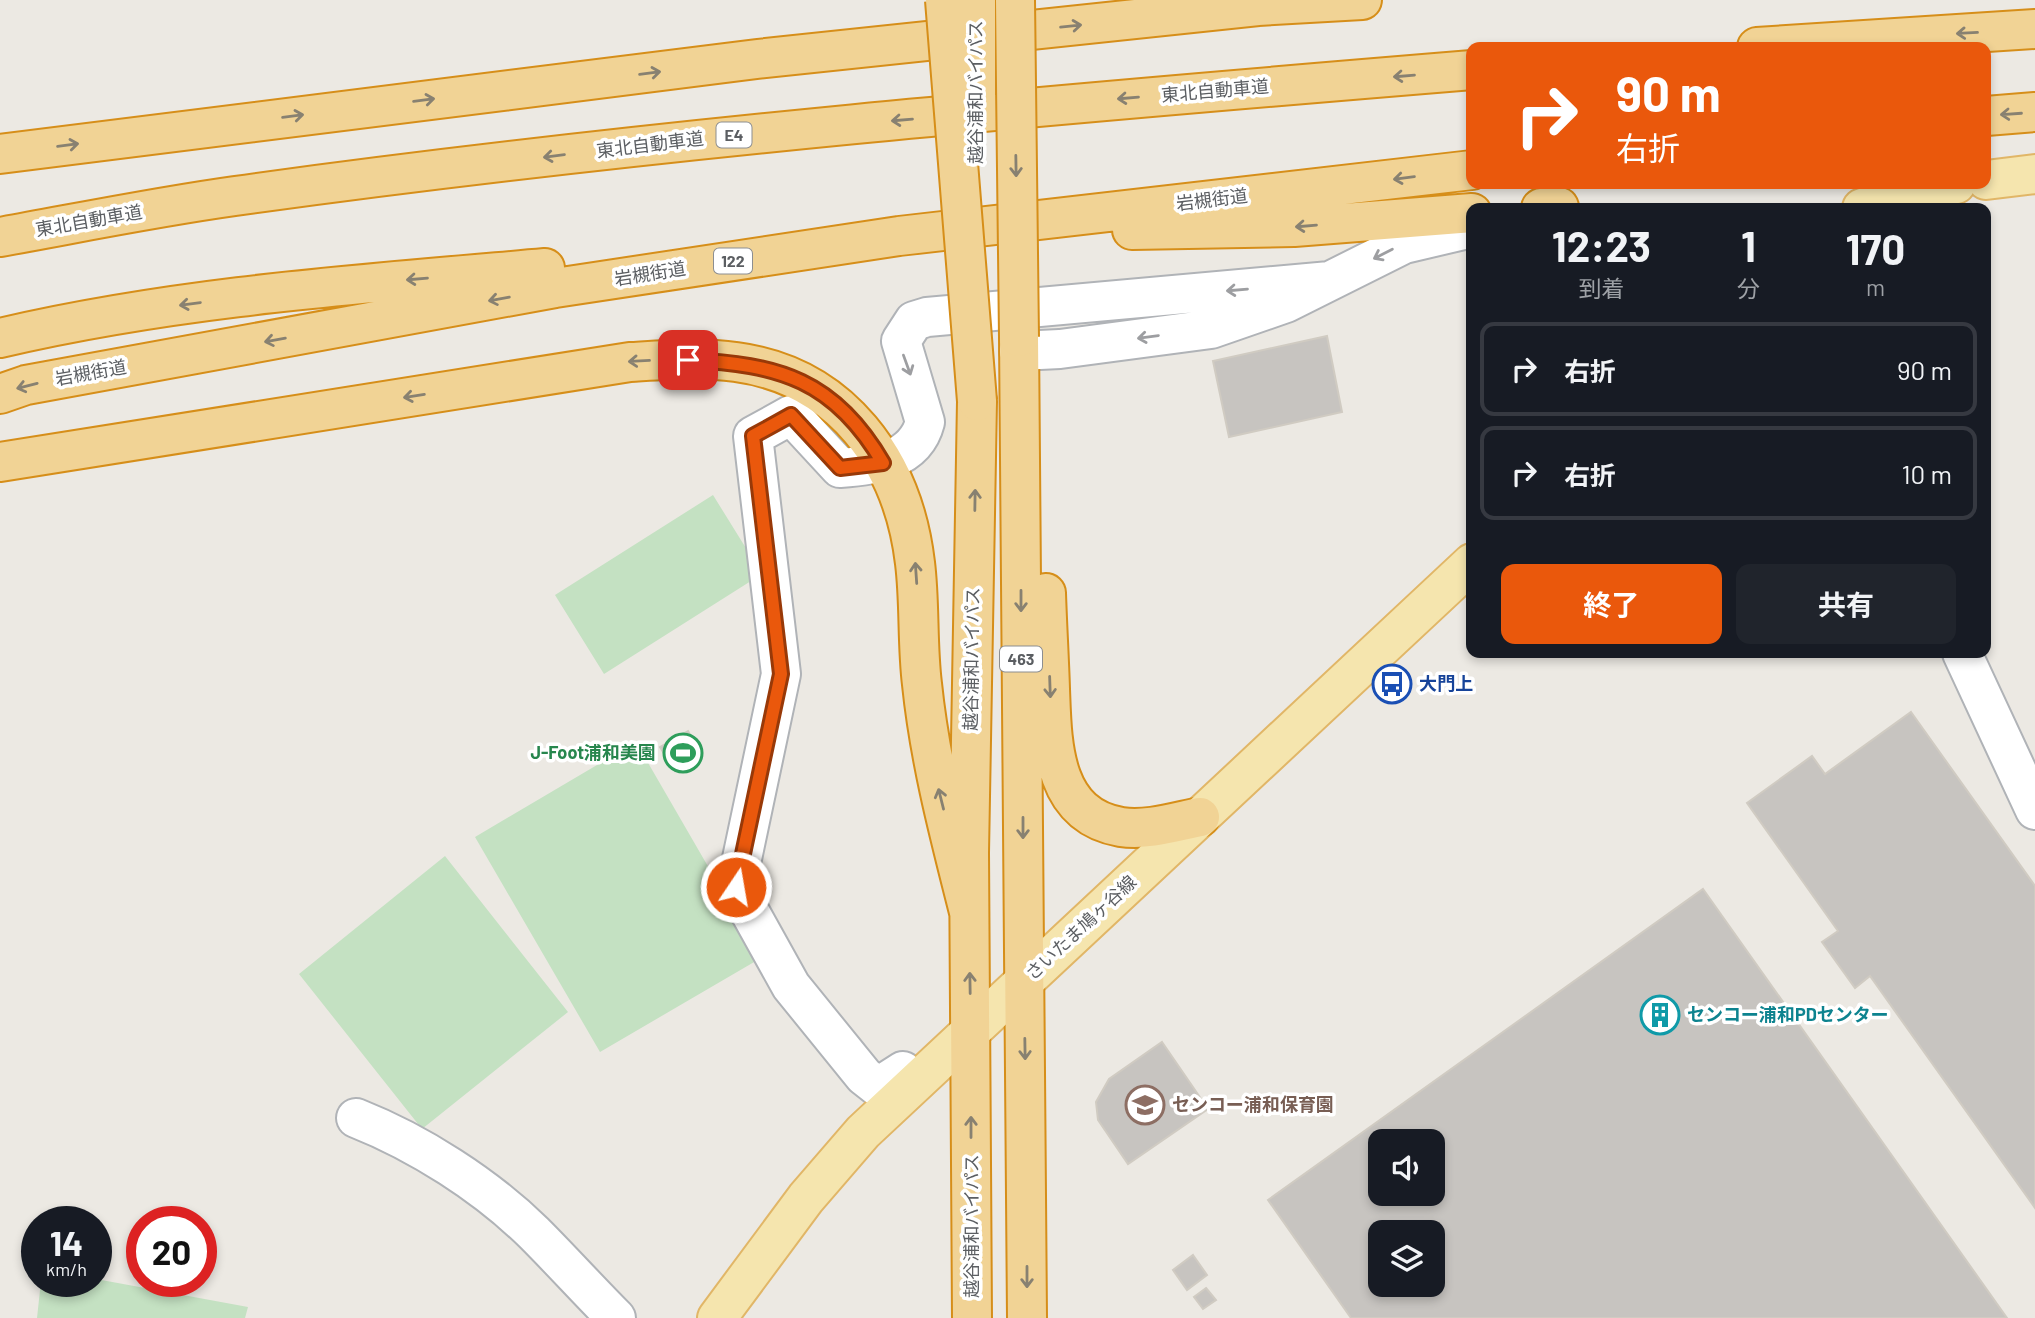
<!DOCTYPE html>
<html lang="ja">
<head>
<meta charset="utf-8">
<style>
	body { margin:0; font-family:Barlow,"Noto Sans JP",sans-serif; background:#20242c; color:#f1f3f6; height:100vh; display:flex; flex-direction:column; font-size:26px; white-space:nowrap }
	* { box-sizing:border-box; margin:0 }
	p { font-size:23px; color:#9ea1a6 }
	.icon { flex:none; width:38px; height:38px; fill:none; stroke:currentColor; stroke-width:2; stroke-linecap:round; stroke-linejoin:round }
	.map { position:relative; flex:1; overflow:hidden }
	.drawer { position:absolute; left:1466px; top:203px; width:525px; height:455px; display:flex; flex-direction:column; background:#171b24; border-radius:14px; box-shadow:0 4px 10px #0003 }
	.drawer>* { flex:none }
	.hud { position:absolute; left:1466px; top:42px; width:525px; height:147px; border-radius:14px; box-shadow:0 4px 10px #0003; background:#ea580c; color:#fff; overflow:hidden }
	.fabs { position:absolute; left:1368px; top:1129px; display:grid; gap:14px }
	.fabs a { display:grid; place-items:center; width:77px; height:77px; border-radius:14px; background:#171b24; box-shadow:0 4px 10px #0003; font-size:35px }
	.speed { position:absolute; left:21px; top:1206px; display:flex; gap:14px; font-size:35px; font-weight:700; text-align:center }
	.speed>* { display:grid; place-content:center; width:91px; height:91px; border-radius:50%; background:#171b24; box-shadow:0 4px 10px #0003; line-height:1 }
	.speed small { font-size:18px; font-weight:400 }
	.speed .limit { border:10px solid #d22; background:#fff; color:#111 }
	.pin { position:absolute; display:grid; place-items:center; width:60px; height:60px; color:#fff; margin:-30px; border-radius:14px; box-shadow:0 4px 10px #0006 }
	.me { position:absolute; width:77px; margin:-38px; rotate:12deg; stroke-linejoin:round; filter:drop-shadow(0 0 5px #0008) }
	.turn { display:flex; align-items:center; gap:24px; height:147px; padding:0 35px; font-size:32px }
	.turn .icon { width:91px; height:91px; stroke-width:2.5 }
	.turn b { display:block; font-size:49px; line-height:60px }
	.eta { display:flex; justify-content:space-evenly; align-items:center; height:119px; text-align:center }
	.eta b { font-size:42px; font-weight:700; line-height:49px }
	.primary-button { display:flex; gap:14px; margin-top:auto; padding:14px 35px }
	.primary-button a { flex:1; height:80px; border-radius:14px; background:#ea580c; color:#fff; font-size:28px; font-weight:700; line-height:80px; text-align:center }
	.primary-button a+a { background:#20242c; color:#f1f3f6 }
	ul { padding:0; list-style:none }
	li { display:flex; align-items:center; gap:21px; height:94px; margin:0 14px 10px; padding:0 21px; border:4px solid #363941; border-radius:14px }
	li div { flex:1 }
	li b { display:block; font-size:26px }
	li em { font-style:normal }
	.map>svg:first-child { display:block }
	.green { fill:#c4e1c2 }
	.building { fill:#c7c4c0; stroke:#d0cbc2; stroke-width:2; fill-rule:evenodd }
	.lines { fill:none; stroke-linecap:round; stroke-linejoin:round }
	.minor-casing { stroke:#b0b3b7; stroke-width:42 }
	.major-casing { stroke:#e1b667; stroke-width:42 }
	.highway-casing { stroke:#d68e19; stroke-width:42 }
	.minor { stroke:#fff; stroke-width:38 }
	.major { stroke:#f5e5ae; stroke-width:38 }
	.highway { stroke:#f1d395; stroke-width:38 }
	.highway-bridge-casing { stroke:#d68e19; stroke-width:42; stroke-linecap:butt }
	.highway-bridge { stroke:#f1d395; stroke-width:38 }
	.oneway { stroke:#888171 }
	.oneway2 { stroke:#9d9ea1 }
	.route-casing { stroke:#983908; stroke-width:18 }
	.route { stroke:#ea580c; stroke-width:12 }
	.labels { text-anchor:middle; stroke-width:7; stroke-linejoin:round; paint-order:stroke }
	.shield { fill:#fff; stroke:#8c8e91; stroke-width:2 }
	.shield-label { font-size:16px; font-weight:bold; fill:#5b5e62 }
	.street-label { font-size:18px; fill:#5b5e62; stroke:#fff }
	.transit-label { font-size:18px; font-weight:bold; fill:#164399; stroke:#fff; text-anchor:start }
	.leisure-label { font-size:18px; font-weight:bold; fill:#27864d; stroke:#fff; text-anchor:end }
	.culture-label { font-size:18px; font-weight:bold; fill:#0d838f; stroke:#fff; text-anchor:start }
	.education-label { font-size:18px; font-weight:bold; fill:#785e54; stroke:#fff; text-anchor:start }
</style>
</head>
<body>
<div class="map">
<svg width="2035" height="1318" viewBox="0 0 2035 1318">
	<rect width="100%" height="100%" fill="#ece9e3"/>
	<path class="green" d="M713,495L762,574L604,674L555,595Z
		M636,742L761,958L600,1052L475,837Z
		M445,856L568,1012L422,1129L299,974Z
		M96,1279L248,1307L245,1318H37L41,1281Z"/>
	<path class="building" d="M1327,336L1342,412L1229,437L1213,361Z
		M1911,712L2035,886V1208L1870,976L1855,988L1822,942L1838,931L1747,803L1812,756L1825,774Z
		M688,731L702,756L675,771L660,747Z
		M1703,889L2007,1318H1351L1268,1200ZM1381,1141H1433V1194H1381ZM1381,1232H1433V1284H1381Z
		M1162,1042L1208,1109L1128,1164L1098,1120L1096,1102L1109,1079Z
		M1193,1255L1207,1275L1187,1290L1173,1270Z
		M1206,1288L1216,1300L1203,1309L1194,1297Z"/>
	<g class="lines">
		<defs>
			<path id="minor" d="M1019,351L1060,349L1211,329L1286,303L1404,244L1472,228
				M1962,653L2035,810
				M903,1071L878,1087L864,1076L791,986L736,887L781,674L753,436L791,415L840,468C873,466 915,461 925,422L901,341L914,321L927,317L1330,281
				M356,1118C419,1143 485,1185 534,1233C562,1261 588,1290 616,1318"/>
			<path id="major" d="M1986,180L2035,174
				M1862,208L1898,195L1956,184
				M717,1318L806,1198L863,1132L1472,563"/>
			<path id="highway" d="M1757,47L2035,29
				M1986,116L2035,112
				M0,154L757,59L1258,6L1362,0
				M1541,208L1559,207
				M1132,230L1294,227L1472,213
				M0,237C78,223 156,207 235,196C645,139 1059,104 1472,70
				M1019,337L1027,1318
				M0,338C179,296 363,284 545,268
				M0,394L26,385L555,288L899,236L1472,170
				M0,462L630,362C665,360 701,357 736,362C841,376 903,461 915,563C920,603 917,644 922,684C930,762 950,837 969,912
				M1046,593C1047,625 1049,657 1050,689C1052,744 1052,815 1121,827C1147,831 1175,822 1200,817
				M972,1318L969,853L977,401"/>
		</defs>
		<use href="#minor" class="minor-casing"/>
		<use href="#major" class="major-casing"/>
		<use href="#highway" class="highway-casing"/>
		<use href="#minor" class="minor"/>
		<use href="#major" class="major"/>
		<use href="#highway" class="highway"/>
		<defs>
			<path id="highway-bridge" d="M945,0L977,401
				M976,0V95
				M1015,0L1019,337"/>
		</defs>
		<use href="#highway-bridge" class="highway-bridge-casing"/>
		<use href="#highway-bridge" class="highway-bridge"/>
	</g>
	<defs><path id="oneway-shaft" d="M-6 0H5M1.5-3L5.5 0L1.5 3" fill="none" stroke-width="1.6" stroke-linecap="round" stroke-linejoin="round" transform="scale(1.75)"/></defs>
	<g class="oneway">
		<use href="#oneway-shaft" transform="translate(1071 26) rotate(-6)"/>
		<use href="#oneway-shaft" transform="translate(1967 33) rotate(177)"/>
		<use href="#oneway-shaft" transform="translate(650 73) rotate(-7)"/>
		<use href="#oneway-shaft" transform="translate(1404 76) rotate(175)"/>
		<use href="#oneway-shaft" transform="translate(1128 98) rotate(175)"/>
		<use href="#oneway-shaft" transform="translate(424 100) rotate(-7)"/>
		<use href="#oneway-shaft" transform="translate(2011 114) rotate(176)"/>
		<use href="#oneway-shaft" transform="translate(293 116) rotate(-7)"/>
		<use href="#oneway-shaft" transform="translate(902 120) rotate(175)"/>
		<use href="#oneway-shaft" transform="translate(68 145) rotate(-7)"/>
		<use href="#oneway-shaft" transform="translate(554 156) rotate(173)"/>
		<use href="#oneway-shaft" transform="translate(1016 166) rotate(89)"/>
		<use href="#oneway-shaft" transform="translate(1404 178) rotate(173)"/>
		<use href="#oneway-shaft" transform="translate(1306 226) rotate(175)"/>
		<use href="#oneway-shaft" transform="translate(417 279) rotate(175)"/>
		<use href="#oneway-shaft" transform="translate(499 299) rotate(170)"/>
		<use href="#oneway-shaft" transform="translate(190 304) rotate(172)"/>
		<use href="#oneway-shaft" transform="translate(275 340) rotate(170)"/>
		<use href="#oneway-shaft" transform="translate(639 361) rotate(177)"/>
		<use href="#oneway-shaft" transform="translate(27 386) rotate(166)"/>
		<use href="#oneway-shaft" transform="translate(414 396) rotate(171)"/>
		<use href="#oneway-shaft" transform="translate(975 500) rotate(-89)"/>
		<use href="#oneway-shaft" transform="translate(916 573) rotate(-94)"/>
		<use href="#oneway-shaft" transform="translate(1021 601) rotate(90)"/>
		<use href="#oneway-shaft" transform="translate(1050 687) rotate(88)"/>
		<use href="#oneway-shaft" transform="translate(941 799) rotate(-104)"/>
		<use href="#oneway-shaft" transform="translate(1023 828) rotate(90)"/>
		<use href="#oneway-shaft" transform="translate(970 983) rotate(-91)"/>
		<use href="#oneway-shaft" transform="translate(1025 1049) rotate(89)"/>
		<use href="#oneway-shaft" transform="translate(971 1127) rotate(-90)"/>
		<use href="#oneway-shaft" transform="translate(1027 1277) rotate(90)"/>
	</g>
	<g class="oneway2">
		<use href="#oneway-shaft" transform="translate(1383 254) rotate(153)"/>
		<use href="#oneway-shaft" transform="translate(1237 290) rotate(175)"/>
		<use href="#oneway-shaft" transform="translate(1148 337) rotate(172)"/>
		<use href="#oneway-shaft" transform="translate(907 365) rotate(70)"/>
	</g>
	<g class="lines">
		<defs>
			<path id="route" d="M688,360C779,364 835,380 883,463L840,468L791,415L753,436L781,674L736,887"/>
		</defs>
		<use href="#route" class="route-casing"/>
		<use href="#route" class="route"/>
	</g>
	<defs>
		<symbol id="bus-ring" viewBox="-11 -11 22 22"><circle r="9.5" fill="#fff" stroke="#1a4fb4" stroke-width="1.5"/><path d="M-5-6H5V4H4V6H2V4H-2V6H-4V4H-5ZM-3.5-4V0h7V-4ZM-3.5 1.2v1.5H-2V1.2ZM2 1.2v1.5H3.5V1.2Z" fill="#1a4fb4"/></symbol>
		<symbol id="stadium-ring" viewBox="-11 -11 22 22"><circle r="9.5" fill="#fff" stroke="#2e9e5b" stroke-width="1.5"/><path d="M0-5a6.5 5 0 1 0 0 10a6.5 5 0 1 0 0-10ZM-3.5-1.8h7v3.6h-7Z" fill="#2e9e5b"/></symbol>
		<symbol id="building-ring" viewBox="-11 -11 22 22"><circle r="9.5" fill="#fff" stroke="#0f9aa8" stroke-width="1.5"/><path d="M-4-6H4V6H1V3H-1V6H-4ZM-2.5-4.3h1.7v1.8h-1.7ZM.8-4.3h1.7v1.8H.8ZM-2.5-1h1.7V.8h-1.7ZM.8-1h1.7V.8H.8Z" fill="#0f9aa8"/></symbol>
		<symbol id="school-ring" viewBox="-11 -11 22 22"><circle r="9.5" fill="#fff" stroke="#8d6e63" stroke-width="1.5"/><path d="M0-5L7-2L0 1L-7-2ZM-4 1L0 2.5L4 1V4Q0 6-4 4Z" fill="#8d6e63"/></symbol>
	</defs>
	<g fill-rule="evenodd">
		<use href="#bus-ring" x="1370" y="662" width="44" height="44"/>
		<use href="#stadium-ring" x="661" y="731" width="44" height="44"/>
		<use href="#building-ring" x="1638" y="993" width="44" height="44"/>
		<use href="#school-ring" x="1123" y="1083" width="44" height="44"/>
	</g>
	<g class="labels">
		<g class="shield">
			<rect x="716.5" y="122.5" width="35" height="25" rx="5"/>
			<rect x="714" y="248.5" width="38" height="25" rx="5"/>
			<rect x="1000" y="646.5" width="42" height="25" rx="5"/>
		</g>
		<g class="shield-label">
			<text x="734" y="141">E4</text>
			<text x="733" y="267">122</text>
			<text x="1021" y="665">463</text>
		</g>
		<g class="street-label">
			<text transform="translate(1215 91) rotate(-5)" y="6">東北自動車道</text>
			<text transform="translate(976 92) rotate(-90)" y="6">越谷浦和バイパス</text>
			<text transform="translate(650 145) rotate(-7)" y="6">東北自動車道</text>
			<text transform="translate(1212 200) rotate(-7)" y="6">岩槻街道</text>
			<text transform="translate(89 221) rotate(-10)" y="6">東北自動車道</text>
			<text transform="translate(650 274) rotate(-9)" y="6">岩槻街道</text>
			<text transform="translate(91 373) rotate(-10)" y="6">岩槻街道</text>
			<text transform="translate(972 659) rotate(-89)" y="6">越谷浦和バイパス</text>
			<text transform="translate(1081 928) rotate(-43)" y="6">さいたま鳩ヶ谷線</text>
			<text transform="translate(972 1226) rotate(-90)" y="6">越谷浦和バイパス</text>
		</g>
		<g class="transit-label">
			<text x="1419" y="690">大門上</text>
		</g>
		<g class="leisure-label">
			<text x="656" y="759">J-Foot浦和美園</text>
		</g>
		<g class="culture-label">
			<text x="1687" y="1021">センコー浦和PDセンター</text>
		</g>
		<g class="education-label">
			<text x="1172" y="1111">センコー浦和保育園</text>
		</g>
	</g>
</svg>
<div class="fabs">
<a><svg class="icon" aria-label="sound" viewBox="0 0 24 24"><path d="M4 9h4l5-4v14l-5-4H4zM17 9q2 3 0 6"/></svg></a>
<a><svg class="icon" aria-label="layers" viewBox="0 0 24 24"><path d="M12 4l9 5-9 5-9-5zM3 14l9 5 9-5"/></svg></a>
</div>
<div class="speed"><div>14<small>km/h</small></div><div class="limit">20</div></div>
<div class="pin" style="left:688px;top:360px;background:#d93025"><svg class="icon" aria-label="arrive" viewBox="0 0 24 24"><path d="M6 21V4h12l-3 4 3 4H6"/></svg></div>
<svg class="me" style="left:736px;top:887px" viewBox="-20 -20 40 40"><circle r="17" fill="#ea580c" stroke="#fff" stroke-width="3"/><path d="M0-11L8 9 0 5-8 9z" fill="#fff"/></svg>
<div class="hud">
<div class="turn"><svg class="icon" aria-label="right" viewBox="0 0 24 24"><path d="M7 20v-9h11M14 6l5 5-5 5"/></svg><div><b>90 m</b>右折</div></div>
</div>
<section class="drawer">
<div class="eta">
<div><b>12:23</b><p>到着</p></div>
<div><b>1</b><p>分</p></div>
<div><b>170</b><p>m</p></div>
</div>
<ul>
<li><svg class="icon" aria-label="right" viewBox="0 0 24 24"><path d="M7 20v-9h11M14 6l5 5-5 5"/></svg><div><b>右折</b></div><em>90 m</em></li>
<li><svg class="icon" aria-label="right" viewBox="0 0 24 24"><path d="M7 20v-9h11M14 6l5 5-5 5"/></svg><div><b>右折</b></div><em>10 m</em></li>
</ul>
<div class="primary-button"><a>終了</a><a>共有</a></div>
</section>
</div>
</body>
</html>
